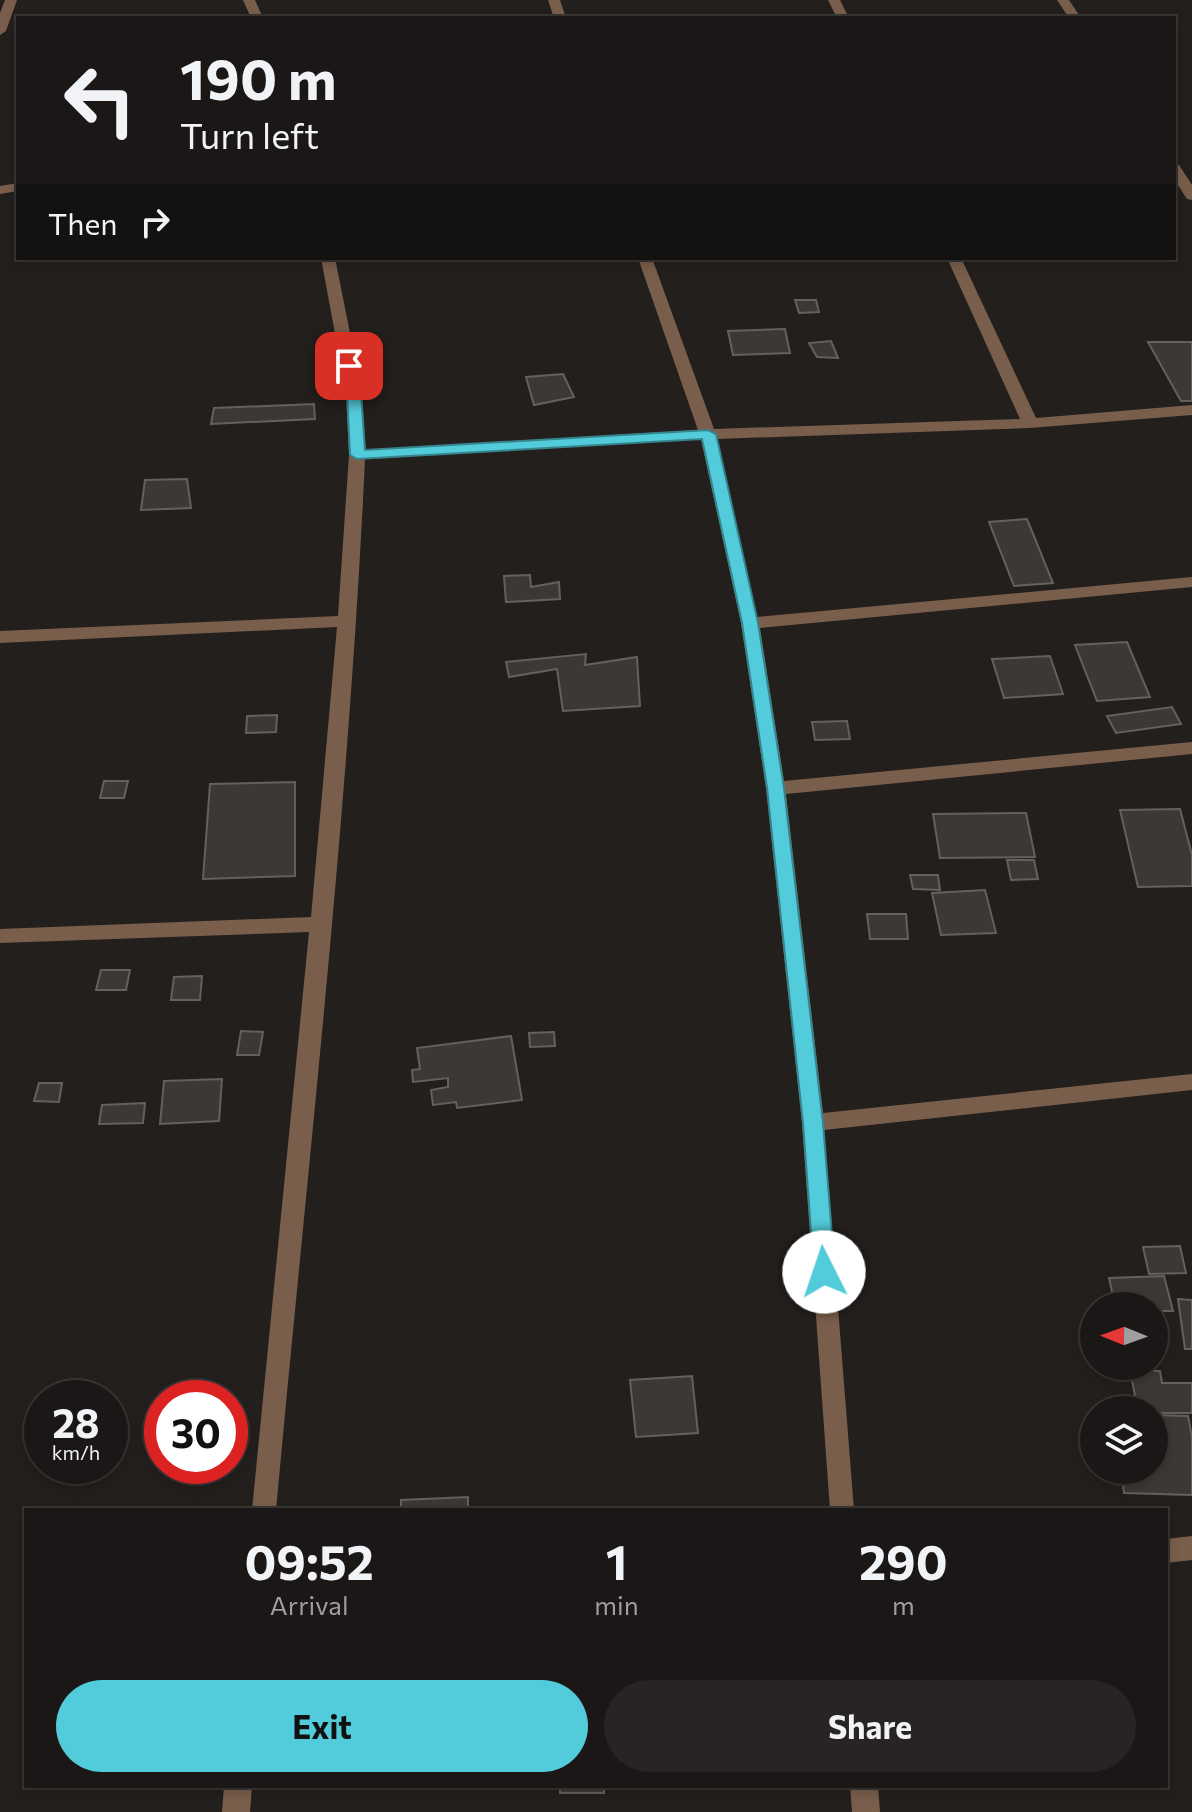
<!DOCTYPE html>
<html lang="en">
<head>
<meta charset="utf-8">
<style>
	body { margin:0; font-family:Commissioner,sans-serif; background:#272423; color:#f1f3f6; height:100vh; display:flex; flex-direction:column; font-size:30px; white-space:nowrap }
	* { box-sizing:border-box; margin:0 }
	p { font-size:26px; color:#9f9fa1 }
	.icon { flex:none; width:44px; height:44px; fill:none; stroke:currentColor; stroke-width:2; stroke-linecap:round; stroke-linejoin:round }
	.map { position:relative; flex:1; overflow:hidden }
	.panel { position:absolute; left:24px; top:1508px; width:1144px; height:280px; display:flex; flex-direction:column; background:#1a1716; border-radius:0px; box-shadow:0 4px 12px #0003,0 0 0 2px #383635 }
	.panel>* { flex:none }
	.banner { position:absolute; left:16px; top:16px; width:1160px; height:244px; border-radius:0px; box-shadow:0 4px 12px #0003,0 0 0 2px #383635; background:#1a1716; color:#f1f3f6; overflow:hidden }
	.needle { width:52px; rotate:271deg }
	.buttons { position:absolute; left:1080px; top:1292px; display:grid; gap:16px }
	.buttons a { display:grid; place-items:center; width:88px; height:88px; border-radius:50%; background:#1a1716; box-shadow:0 4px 12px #0003,0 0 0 2px #383635; font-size:40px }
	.speed { position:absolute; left:24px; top:1380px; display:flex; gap:16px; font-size:40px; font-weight:700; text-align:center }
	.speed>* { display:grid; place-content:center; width:104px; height:104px; border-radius:50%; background:#1a1716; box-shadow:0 4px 12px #0003,0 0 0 2px #383635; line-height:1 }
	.speed small { font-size:20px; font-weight:400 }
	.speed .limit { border:12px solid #d22; background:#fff; color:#111 }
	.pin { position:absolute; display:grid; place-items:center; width:68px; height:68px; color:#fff; margin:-34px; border-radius:16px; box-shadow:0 4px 12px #0006 }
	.me { position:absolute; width:88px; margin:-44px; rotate:356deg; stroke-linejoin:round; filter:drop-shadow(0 0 6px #0008) }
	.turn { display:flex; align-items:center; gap:28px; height:168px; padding:0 32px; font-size:36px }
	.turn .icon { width:104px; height:104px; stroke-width:2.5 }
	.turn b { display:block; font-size:56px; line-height:68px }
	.then { display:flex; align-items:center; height:76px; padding:0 32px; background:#0003; gap:16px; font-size:30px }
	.eta { display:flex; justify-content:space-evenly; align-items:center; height:136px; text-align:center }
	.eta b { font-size:48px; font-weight:700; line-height:56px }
	.action { display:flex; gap:16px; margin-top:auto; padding:16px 32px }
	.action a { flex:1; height:92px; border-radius:48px; background:#52cbda; color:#111; font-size:32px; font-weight:700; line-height:92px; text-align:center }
	.action a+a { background:#272423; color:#f1f3f6 }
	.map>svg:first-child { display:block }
	.building { fill:#3c3835; stroke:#65605c; stroke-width:2 }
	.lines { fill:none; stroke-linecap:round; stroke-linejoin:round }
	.minor { fill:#795e4b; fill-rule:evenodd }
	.route { fill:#52cbda; stroke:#35848e; stroke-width:2 }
</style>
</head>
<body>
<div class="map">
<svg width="1192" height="1812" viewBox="0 0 1192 1812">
	<rect width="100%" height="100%" fill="#231f1d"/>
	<path class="building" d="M795,300H816L819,312L799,313Z
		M785,329L790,353L733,355L728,331Z
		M831,341L838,358L817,357L809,343Z
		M1148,342H1192V401H1181Z
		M563,374L574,397L534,405L526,377Z
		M314,404L315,419L211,424L214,408Z
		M187,479L191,508L141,510L145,480Z
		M1027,519L1053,583L1014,586L989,522Z
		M530,575L531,587L559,582L560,599L506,602L504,576Z
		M1127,642L1150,697L1097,701L1075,645Z
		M586,654L585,665L637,657L640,706L563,711L557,669L509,677L506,662Z
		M1050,656L1063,694L1004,698L992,659Z
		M1172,707L1181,724L1116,733L1107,716Z
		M277,715L276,732L246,733L247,716Z
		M847,721L850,739L815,740L812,722Z
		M104,781H128L124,798H100Z
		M295,782V876L203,879L210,784Z
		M1180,809L1192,855V886L1138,887L1120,810Z
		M1026,813L1035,857L940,858L933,814Z
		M1007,860H1034L1038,879L1011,880Z
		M910,875H938L940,890L913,889Z
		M985,890L996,933L941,935L932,893Z
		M867,914H906L908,939H870Z
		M101,970H130L126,990H96Z
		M202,976L200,1000H171L174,977Z
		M241,1031L263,1032L259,1055H237Z
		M554,1032L555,1046L530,1047L529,1033Z
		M511,1036L522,1100L457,1108L456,1102L433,1105L431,1090L448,1087V1078L413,1082L412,1070L420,1069L417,1048Z
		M222,1079L219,1121L160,1124L164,1081Z
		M39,1083H62L59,1102L34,1101Z
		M145,1103L143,1123L99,1124L102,1105Z
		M1180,1246L1186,1273L1149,1274L1143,1247Z
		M1164,1276L1173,1311H1154V1306H1115L1109,1278Z
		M1178,1299L1192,1300V1349H1185Z
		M1130,1371H1160L1162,1383H1192V1413H1154V1410H1138Z
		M692,1376L698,1433L636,1437L630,1380Z
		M1154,1415L1188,1416L1192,1437V1495L1124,1493L1121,1470H1154Z
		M468,1497V1510H401V1500Z
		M560,1786H604V1793H560Z"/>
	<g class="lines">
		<path class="minor" d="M5,0H17L6,31L0,35V13Z
			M243,0H255L263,18H251Z
			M548,0H560L566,18H554Z
			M828,0H840L849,18H837Z
			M1057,0H1069L1081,18H1069Z
			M1174,164L1179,165L1192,185V200L1187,199L1174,179Z
			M18,183V191L0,194V186Z
			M321,258H335L362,393L365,450L698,430L638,258H652L714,429L1020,419L947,258H961L1036,418L1192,405V415L1030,428L717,439L757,617L1192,577V587L760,628L784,781L1192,742V754L786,794L823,1113L1192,1074V1090L824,1130L854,1510H830L802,1123L766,788L741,623L701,439L365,459C349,809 308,1161 276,1510H252L309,932L0,943V929L311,917L337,627L0,643V631L338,616L349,455L346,393Z
			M1192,1536V1560L1166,1563V1539Z
			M224,1786H252L250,1812H222Z
			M850,1786H878L880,1812H852Z"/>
	</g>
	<path class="route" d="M349,362L356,366L361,393L365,450L708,430L716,434L758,623L784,788L823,1123L835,1272L832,1278L824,1281L817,1278L814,1272L803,1123L767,788L742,623L702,439L357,459L350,455L347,393L342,366Z"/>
</svg>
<div class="buttons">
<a><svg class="needle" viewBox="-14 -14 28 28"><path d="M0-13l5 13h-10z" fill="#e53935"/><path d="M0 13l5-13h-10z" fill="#9f9fa1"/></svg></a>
<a><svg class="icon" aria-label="layers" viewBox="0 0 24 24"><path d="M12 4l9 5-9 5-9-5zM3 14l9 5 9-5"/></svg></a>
</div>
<div class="speed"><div>28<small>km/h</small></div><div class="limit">30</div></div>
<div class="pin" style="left:349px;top:366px;background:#d93025"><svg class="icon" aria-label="arrive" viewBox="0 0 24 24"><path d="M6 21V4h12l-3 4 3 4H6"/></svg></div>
<svg class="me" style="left:824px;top:1272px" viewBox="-20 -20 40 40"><circle r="19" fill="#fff"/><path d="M0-13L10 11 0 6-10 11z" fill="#52cbda"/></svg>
<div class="banner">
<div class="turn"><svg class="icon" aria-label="left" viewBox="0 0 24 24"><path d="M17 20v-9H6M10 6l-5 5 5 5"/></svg><div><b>190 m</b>Turn left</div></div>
<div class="then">Then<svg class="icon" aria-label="right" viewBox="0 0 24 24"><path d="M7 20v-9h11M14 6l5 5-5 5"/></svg></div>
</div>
<section class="panel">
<div class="eta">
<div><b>09:52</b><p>Arrival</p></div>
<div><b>1</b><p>min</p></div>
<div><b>290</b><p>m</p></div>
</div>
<div class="action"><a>Exit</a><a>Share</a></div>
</section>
</div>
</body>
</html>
